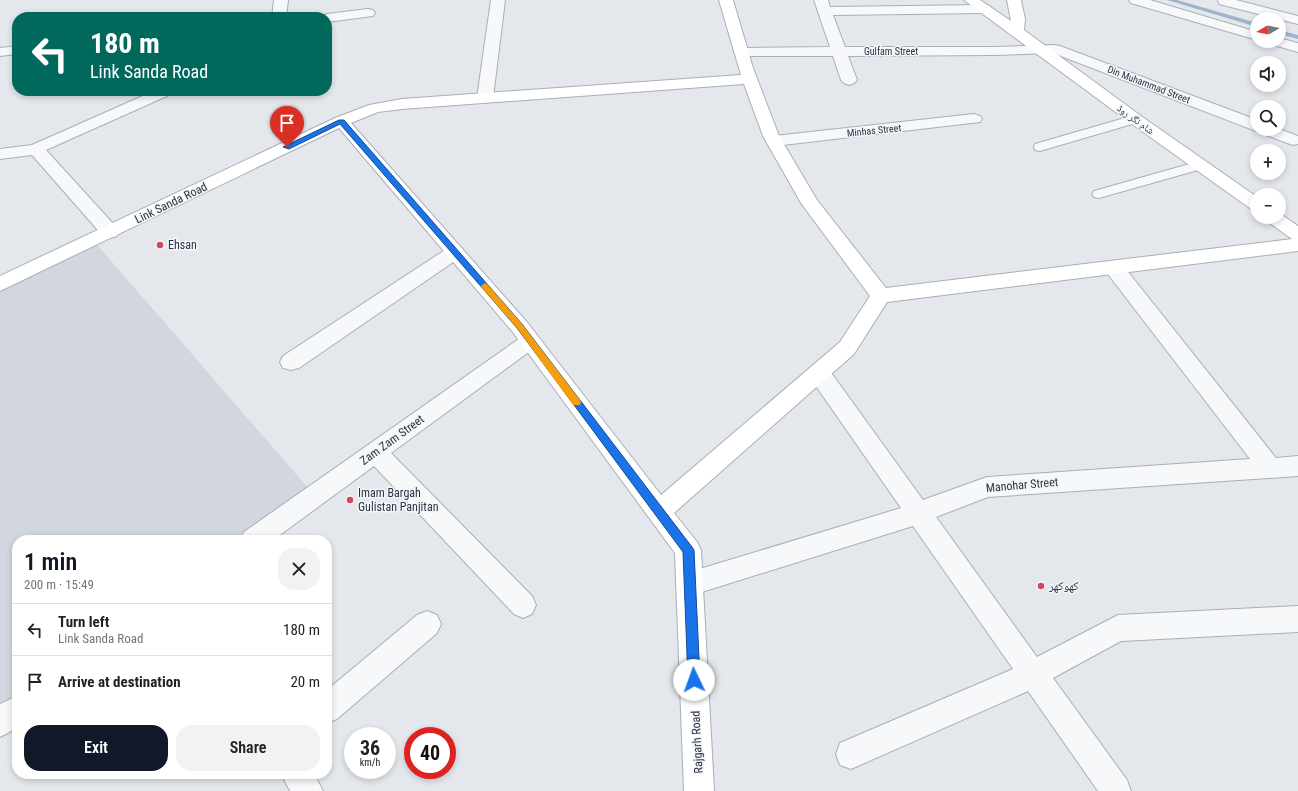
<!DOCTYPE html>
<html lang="en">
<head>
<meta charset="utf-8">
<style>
	body { margin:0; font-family:"Roboto Condensed","Noto Naskh Arabic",sans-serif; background:#f2f2f2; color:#222; height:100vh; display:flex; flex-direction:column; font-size:15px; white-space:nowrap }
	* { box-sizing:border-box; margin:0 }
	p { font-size:13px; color:#767676 }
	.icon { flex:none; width:22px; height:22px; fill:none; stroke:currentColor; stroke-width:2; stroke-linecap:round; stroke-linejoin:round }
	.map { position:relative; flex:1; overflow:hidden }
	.details { position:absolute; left:12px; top:535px; width:320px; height:244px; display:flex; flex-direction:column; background:#fff; border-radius:16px; box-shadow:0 2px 6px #0003 }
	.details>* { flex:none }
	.guide { position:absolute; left:12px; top:12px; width:320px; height:84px; border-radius:16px; box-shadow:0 2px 6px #0003; background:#00695c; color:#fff; overflow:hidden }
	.needle { width:26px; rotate:260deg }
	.buttons { position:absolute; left:1250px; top:12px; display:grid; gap:8px }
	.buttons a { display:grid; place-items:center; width:36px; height:36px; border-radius:50%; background:#fff; box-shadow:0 2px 6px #0003; font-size:20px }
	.speed { position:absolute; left:344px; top:727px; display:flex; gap:8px; font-size:20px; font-weight:700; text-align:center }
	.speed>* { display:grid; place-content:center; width:52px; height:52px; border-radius:50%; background:#fff; box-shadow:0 2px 6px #0003; line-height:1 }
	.speed small { font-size:10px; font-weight:400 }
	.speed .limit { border:6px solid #d22; background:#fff; color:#111 }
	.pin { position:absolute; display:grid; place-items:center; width:34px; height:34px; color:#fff; margin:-41px -17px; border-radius:50% 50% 50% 0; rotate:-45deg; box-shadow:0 0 4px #0007 }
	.pin .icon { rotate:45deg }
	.me { position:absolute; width:44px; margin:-22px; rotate:357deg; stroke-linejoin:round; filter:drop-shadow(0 0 3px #0008) }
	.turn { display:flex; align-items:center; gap:14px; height:84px; padding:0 12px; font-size:18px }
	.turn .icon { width:52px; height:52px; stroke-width:2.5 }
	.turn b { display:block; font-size:28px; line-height:34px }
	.round { display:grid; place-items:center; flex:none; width:42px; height:42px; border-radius:16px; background:#f2f2f2 }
	.headline { display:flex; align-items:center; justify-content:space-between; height:68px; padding:0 12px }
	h1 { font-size:24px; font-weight:600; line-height:30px; color:#111827 }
	.button { display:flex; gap:8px; margin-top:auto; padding:8px 12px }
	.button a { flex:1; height:46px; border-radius:16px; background:#111827; color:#fff; font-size:16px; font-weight:600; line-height:46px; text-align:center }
	.button a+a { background:#f2f2f2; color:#222 }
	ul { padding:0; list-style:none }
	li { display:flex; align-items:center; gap:12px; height:52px; padding:0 12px; border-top:1px solid #e0e0e0 }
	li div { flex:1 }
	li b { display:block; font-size:15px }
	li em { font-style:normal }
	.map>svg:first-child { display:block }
	.built { fill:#d2d6de }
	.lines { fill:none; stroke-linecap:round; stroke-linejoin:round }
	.stream { fill:#9fb4cc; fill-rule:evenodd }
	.lane-casing { stroke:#a9aeb7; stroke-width:2 }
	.street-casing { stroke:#a9aeb7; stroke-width:2 }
	.secondary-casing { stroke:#a9aeb7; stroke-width:2 }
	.lane { fill:#f7f8fa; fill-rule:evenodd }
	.street { fill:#f7f8fa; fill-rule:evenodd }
	.secondary { fill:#fff; fill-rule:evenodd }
	.route { fill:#1a73e8; stroke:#114b97 }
	.slow { fill:#f59e0b }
	.poi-dot { fill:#d1495b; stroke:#f4f6f9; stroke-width:1.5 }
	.labels { text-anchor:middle; stroke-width:3; stroke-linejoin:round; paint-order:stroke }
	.far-street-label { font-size:10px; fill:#2b3445; stroke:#f4f6f9 }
	.street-label { font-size:12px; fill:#2b3445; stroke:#f4f6f9 }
	.poi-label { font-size:12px; fill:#2b3445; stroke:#f4f6f9; text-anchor:start }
</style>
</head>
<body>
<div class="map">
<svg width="1298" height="791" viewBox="0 0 1298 791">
	<rect width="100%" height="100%" fill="#e4e7ec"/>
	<path class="built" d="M93,240L315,496L253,540H17V710L0,722V285Z"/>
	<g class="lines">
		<path class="stream" d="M1167,0H1177L1257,23V27Z
			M1279,30L1298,35V39L1279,34Z"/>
		<defs>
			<path id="lane" d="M1135,115L1139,116L1141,119L1139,122L1040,151L1035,150L1034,147L1035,144Z
				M1200,161L1205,162L1207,165L1205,168L1099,198L1094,197L1092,194L1094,191Z"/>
			<path id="street" d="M274,0H288L286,17H272Z
				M491,0H505L493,98L490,101L485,103L480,101L477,98Z
				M814,0H828L830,7L985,5L990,6L992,9L990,12L985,13L833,15L845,47H995L1055,45L1060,46L1257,120V129H1279L1298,136V144L1293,145L1287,143L1053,53L995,55L848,56L857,80L854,83L849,85L844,83L841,80L833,56H741L736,55L734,52L736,49L741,48L830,47Z
				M1129,0H1150L1257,32V40L1131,3Z
				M1218,0H1236L1298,16V24L1219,4Z
				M368,9L373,10L375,13L373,16L327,22V17H321L327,14Z
				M1279,38L1298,43V52L1270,44L1268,41H1279Z
				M17,46V54L0,56V48Z
				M154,91H171L167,96L46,150L117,228L119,232L117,236L110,238L103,236L32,155L0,159V149L32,145Z
				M974,114L980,116L982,119L980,122L774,146L768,144L766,141L768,138L774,136Z
				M455,246L462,248L464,252L462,256L299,368L291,370L283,368L280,362L283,356L448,248Z
				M1114,261L1121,263L1276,458L1298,456V476L988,497L936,517L1037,657L1118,615L1298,606V632L1121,641L1053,678L1127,780L1131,791H1098L1028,691L851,769L840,765L836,754L840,743L1013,669L913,526L689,596L680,593L676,584L680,575L901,508L811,379L808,373L811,367L819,365L827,367L923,500L987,477L1250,459L1107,273L1104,268L1107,263Z
				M530,333L537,336L540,341L537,346L391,453L532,596L536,605L532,614L523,618L514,614L374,466L273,540H240L244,532L523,336Z
				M427,611L437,615L441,624L437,633L337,719L327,723V690L417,615Z
				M17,696V728L0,737V704Z
				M281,774H314L323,791H290Z"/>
			<path id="secondary" d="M719,0H733L753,68L779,136L817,200L886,288L1292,239L1267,221L1264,217H1279V213L1298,226V251L887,302L854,354L674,513L697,542L701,550L714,791H684L675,553L512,331L339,128L0,291V276L335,118L369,105L402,99L741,75ZM744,84L763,136L801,203L870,296L840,342L661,495L526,321L351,123L378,112L402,109Z
				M964,0H980L1011,21L1007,0H1021L1025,19L1024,30L1141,116L1257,197V211L1251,209L1129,122Z"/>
		</defs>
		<use href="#lane" class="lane-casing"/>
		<use href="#street" class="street-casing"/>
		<use href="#secondary" class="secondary-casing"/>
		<use href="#lane" class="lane"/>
		<use href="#street" class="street"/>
		<use href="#secondary" class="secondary"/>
	</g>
	<path class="route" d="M339,120H344L522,324L692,547L694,550L700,680L698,684L694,685L690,684L688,680L683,552L517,328L340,124L289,149L283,147Z"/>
	<path class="slow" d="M485,283L487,284L522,324L580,400L581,402L580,405H573L517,328L482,288L481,286Z"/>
	<g class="poi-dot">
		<circle cx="160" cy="245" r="4"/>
		<circle cx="350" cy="500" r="4"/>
		<circle cx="1041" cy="586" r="4"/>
	</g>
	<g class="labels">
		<g class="far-street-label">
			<text x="891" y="55">Gulfam Street</text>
			<text transform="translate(1149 84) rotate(21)" y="4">Din Muhammad Street</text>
			<text transform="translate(1136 119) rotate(36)" y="4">شام نگر روڈ</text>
			<text transform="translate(874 130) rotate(-6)" y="4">Minhas Street</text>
		</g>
		<g class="street-label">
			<text transform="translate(171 203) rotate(-26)" y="4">Link Sanda Road</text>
			<text transform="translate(392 440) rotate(-36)" y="4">Zam Zam Street</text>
			<text transform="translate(1022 485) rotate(-5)" y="4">Manohar Street</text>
			<text transform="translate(697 742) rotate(-93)" y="4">Rajgarh Road</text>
		</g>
		<g class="poi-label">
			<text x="168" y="249">Ehsan</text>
			<text x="358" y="497">Imam Bargah<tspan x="358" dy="14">Gulistan Panjitan</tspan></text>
			<text x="1049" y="590">کھوکھر</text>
		</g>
	</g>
</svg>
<div class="buttons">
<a><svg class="needle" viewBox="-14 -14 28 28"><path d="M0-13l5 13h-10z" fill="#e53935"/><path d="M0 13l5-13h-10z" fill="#767676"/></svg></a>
<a><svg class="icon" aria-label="sound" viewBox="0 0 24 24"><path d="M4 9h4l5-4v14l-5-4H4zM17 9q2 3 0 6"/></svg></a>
<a><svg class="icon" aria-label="search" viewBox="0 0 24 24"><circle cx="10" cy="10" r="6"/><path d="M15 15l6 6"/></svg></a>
<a>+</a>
<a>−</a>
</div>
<div class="speed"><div>36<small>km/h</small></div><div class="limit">40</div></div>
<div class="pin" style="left:287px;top:147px;background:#d93025"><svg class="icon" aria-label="arrive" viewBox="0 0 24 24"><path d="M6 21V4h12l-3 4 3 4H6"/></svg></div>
<svg class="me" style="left:694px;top:680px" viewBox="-20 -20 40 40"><circle r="19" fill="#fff"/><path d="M0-13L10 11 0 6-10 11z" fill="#1a73e8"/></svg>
<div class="guide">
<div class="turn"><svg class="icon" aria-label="left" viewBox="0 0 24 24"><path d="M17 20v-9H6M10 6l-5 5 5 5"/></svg><div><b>180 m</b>Link Sanda Road</div></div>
</div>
<section class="details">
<div class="headline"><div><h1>1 min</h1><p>200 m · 15:49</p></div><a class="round"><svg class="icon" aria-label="close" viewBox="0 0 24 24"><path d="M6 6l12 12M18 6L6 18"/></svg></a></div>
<ul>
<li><svg class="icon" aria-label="left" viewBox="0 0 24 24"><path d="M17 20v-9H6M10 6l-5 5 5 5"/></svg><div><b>Turn left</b><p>Link Sanda Road</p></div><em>180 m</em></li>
<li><svg class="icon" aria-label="arrive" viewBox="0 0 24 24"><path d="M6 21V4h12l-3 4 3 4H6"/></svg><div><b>Arrive at destination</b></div><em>20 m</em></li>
</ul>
<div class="button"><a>Exit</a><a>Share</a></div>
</section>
</div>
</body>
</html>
